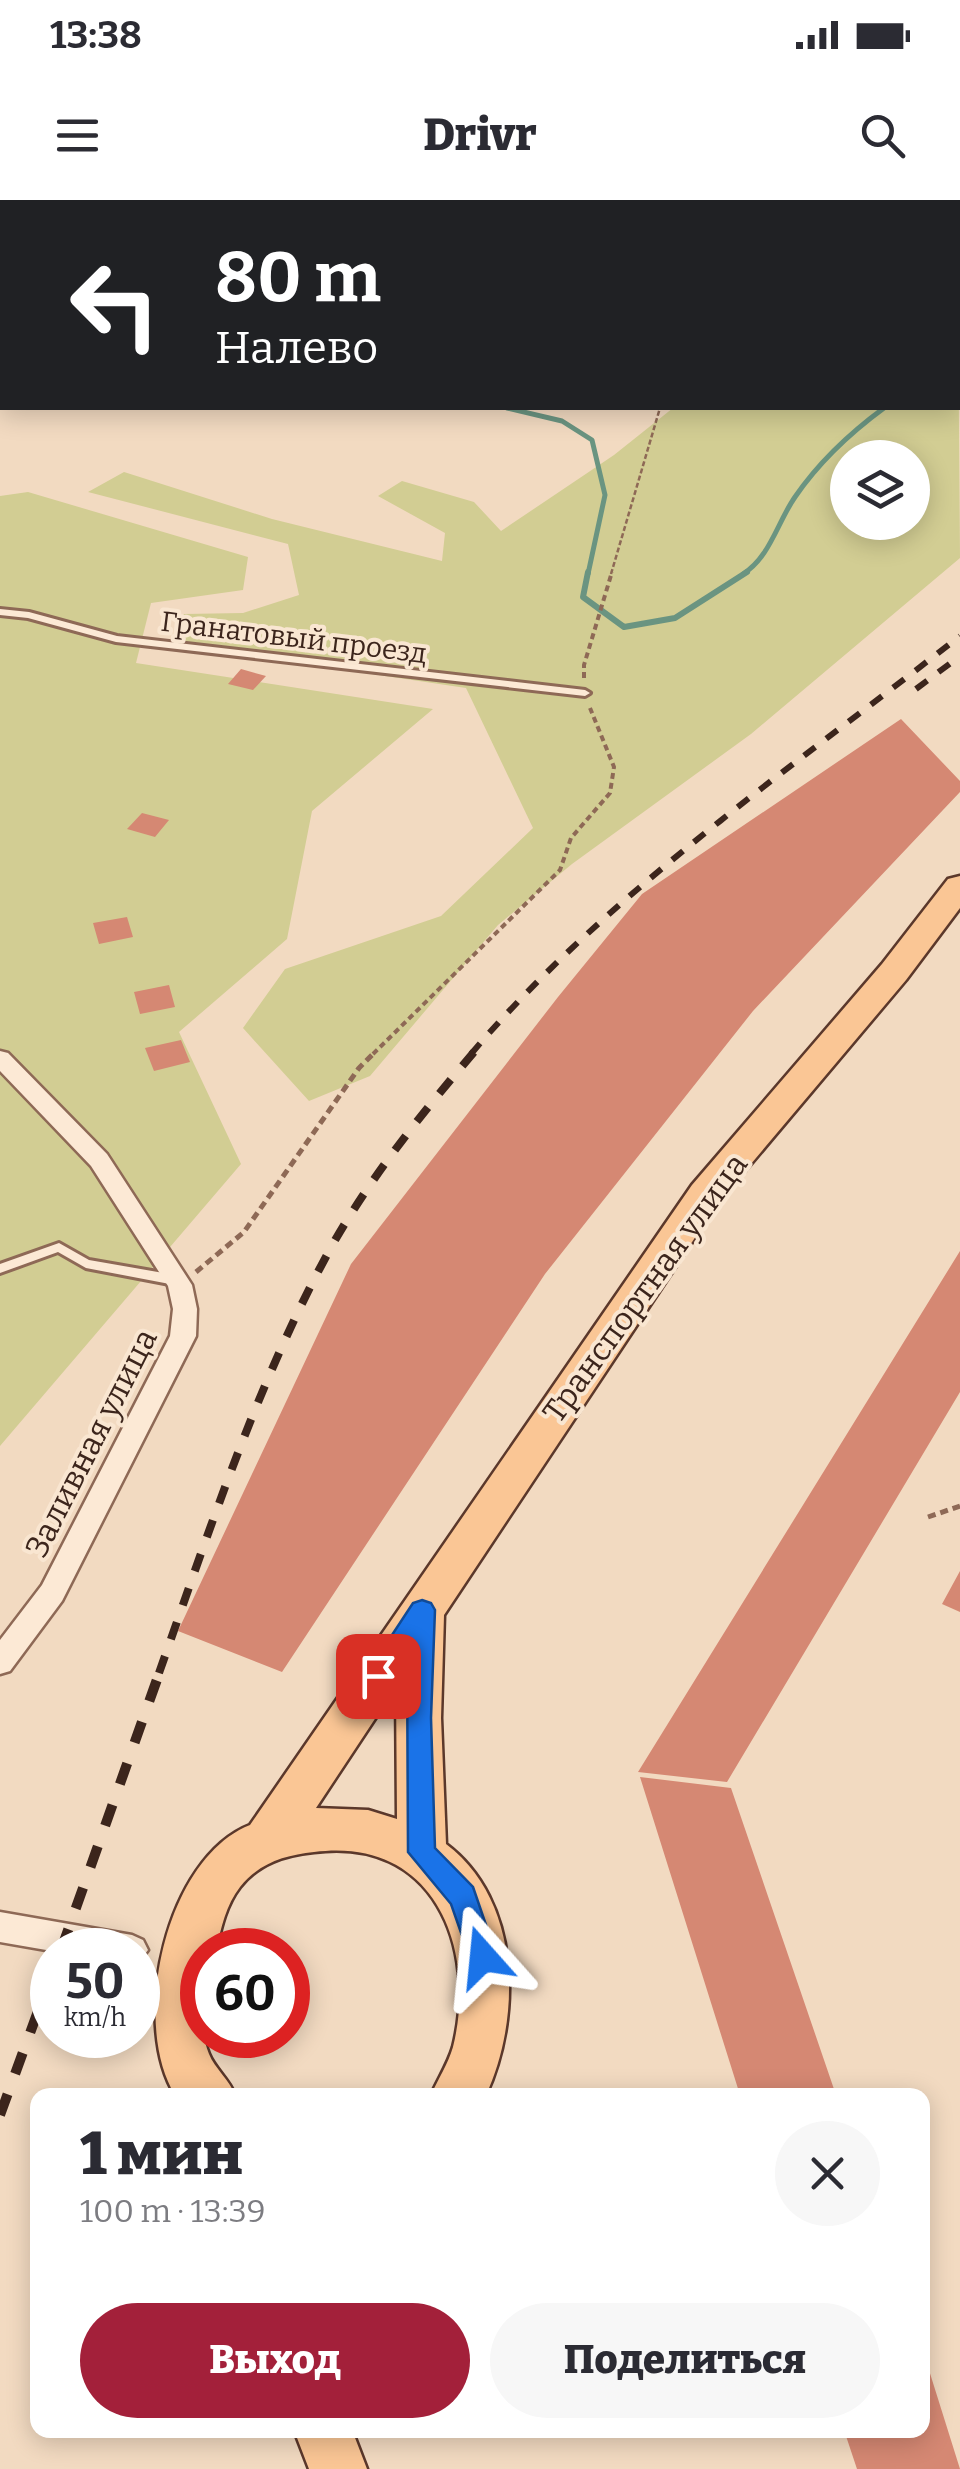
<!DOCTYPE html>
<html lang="ru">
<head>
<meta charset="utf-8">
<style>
	body { margin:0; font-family:Bitter,serif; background:#f7f7f7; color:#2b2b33; height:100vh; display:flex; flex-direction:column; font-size:38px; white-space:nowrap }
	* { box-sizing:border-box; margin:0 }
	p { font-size:32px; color:#7c7c81 }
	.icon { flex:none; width:55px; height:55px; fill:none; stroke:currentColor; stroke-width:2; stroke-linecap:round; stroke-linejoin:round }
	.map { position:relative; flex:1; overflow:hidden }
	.sheet { position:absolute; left:30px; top:1888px; width:900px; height:350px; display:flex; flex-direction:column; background:#fff; border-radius:20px; box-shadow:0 5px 25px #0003 }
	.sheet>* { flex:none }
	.hud { position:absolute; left:0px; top:0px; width:960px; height:210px; box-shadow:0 5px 25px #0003; background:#202124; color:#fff; overflow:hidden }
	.tools { position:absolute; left:830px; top:240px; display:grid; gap:20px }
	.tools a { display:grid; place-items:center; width:100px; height:100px; border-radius:50%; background:#fff; box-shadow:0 5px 25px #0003; font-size:50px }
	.speed { position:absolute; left:30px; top:1728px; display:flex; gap:20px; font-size:50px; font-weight:700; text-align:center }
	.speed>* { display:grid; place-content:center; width:130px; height:130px; border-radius:50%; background:#fff; box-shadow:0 5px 25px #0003; line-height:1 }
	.speed small { font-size:25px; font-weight:400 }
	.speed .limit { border:15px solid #d22; background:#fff; color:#111 }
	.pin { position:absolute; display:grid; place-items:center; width:85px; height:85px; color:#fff; margin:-42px; border-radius:20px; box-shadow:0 5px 15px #0006 }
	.me { position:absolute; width:110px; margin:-55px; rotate:342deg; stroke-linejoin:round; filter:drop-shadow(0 0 8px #0008) }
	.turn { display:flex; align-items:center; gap:35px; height:210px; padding:0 50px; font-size:45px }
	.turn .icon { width:130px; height:130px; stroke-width:2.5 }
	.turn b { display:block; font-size:70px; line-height:85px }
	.round { display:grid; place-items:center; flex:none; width:105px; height:105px; border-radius:52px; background:#f7f7f7 }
	.head { display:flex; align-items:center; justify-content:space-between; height:170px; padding:0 50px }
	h1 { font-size:60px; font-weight:800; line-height:75px }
	.primary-button { display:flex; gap:20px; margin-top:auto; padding:20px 50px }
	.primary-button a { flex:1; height:115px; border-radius:60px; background:#a3203a; color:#fff; font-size:40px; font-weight:800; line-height:115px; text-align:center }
	.primary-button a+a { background:#f7f7f7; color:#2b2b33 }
	.status { display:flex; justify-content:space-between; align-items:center; height:70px; padding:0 50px; background:#fff; direction:ltr }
	.status svg { height:28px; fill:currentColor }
	header { display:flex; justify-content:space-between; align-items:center; height:130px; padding:0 50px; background:#fff; font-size:45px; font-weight:800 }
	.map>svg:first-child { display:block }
	.green { fill:#d2cd93; fill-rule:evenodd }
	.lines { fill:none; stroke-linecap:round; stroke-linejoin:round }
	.stream-far1 { stroke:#6a9481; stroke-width:5 }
	.stream { stroke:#6a9481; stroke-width:6 }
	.building { fill:#d58873 }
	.lane-casing { stroke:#8e6956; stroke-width:6 }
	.street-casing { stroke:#8e6956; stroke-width:5 }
	.primary-casing { stroke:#5b382b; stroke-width:5 }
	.path-far2 { stroke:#8e6956; stroke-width:2.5; stroke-dasharray:5 2.5; stroke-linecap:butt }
	.path-far1 { stroke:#8e6956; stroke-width:4; stroke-dasharray:6 4; stroke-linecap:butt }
	.path { stroke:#8e6956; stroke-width:5; stroke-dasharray:8 5; stroke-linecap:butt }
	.lane { fill:#fce9d5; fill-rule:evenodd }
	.street { fill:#fce9d5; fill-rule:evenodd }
	.primary { fill:#fac695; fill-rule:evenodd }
	.rail-far2 { stroke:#3c251c; stroke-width:6; stroke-dasharray:14 14; stroke-linecap:butt }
	.rail-far1 { stroke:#3c251c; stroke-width:8; stroke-dasharray:18 18; stroke-linecap:butt }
	.rail { stroke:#3c251c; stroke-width:10; stroke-dasharray:22 22; stroke-linecap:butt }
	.route { fill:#1a73e8; stroke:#114b97; stroke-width:2.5 }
	.labels { text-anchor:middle; stroke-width:8; stroke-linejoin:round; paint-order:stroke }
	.far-street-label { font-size:28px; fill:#3c251c; stroke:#f9e6d1 }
	.street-label { font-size:32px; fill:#3c251c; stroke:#f9e6d1 }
</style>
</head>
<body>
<div class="status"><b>13:38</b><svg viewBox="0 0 49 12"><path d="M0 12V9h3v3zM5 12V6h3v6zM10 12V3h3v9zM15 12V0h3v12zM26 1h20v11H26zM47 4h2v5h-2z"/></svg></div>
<header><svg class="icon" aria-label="menu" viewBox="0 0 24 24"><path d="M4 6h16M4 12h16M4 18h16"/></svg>Drivr<svg class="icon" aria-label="search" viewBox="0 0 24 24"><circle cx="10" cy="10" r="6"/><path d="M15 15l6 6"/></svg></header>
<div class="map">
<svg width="960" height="2269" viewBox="0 0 960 2269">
	<rect width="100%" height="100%" fill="#f2dac1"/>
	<path class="green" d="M958,95L960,358L751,534L572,664L498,725L370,876L309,901L243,828L285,769L441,716L533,628L466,488L169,444L184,414L243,413L299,395L288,344L88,292L124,272L272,319L442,361L445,333L378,296L402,281L474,302L501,331L614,255L673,208H958ZM848,258H912V322H848Z
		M28,292L248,357L243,390L151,403L136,463L433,509L312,611L287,739L179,832L241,964L0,1246V296Z"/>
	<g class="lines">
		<path class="stream-far1" d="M507,208L562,221L592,240L605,295L588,374
			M743,374C770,357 777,323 795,297C819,262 850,233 884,208"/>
		<path class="stream" d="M588,372L583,397L624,427L675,418L747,372"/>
	</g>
	<path class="building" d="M241,469L266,476L253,490L228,484Z
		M901,519L960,581V592L753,811L545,1074L282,1472L178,1431L351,1064L558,797L642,694Z
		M142,613L169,620L155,637L127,629Z
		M127,717L133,737L99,744L93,723Z
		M169,785L175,807L140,814L134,792Z
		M181,840L190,862L154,871L145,848Z
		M960,1051V1192L727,1582L638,1572Z
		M960,1371V1412L942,1404Z
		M640,1577L731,1588L836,1895H740Z
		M923,2151L960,2269H857L844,2230H922Z"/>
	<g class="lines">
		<defs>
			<path id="lane" d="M787,0H793L792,2H786Z
				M0,409L29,412L117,436L585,490L590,493L585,496L116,442L28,418L0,415Z
				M59,1043L89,1060L175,1075L181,1080L175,1085L86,1068L58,1052L0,1073V1064Z"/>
			<path id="street" d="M0,851L8,853L107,954L192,1085L197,1109L196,1136L62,1401L10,1471L0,1474V1440L42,1385L170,1136L173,1109L168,1086L91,966L0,871Z
				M0,1712L132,1735L143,1740L148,1750L138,1763V1750L52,1751L0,1742Z"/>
			<path id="primary" d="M960,676V708L906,780L718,1003L444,1415L441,1518L446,1644C521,1700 522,1817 486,1895H431C438,1879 448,1864 453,1847C478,1746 433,1636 314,1652C285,1655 259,1663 240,1687C226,1705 221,1728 216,1750H202C202,1784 197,1825 209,1854C215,1869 229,1879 235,1895H175C130,1822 166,1658 250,1625L692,985L882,764L948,679ZM396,1487L397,1619L368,1610L316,1608Z
				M294,2230H352L367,2269H309Z"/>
		</defs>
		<use href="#lane" class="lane-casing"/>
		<use href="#street" class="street-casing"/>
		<use href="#primary" class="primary-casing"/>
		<path class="path-far2" d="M611,374L660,208"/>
		<path class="path-far1" d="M584,478V465L612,372
			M373,854L560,670L571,638L610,593L614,567L590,508"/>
		<path class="path" d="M196,1072L244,1032L359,868L375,852
			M928,1317L960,1306"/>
		<use href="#lane" class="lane"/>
		<use href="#street" class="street"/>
		<use href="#primary" class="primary"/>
		<path class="rail-far2" d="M916,489L960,456
			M471,854C605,695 797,564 960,436"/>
		<path class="rail-far1" d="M159,1473C210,1329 259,1177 334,1042C373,974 423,912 474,852"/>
		<path class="rail" d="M61,1750L160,1471
			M0,1915L52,1773"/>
	</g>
	<path class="route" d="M422,1400L431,1403L435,1410L431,1518L435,1648L473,1687L497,1757L493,1767L483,1771L473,1767L451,1704L408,1652L407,1453C397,1468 390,1491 369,1483L365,1476L413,1403Z"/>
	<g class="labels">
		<g class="far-street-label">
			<text transform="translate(294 437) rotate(7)" y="10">Гранатовый проезд</text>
		</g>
		<g class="street-label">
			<text transform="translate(645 1088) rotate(-54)" y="11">Транспортная улица</text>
			<text transform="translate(91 1243) rotate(-63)" y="11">Заливная улица</text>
		</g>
	</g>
</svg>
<div class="tools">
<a><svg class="icon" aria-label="layers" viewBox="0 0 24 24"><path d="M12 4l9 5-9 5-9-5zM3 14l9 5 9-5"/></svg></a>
</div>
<div class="speed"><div>50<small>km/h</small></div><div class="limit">60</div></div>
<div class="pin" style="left:378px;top:1476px;background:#d93025"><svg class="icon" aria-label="arrive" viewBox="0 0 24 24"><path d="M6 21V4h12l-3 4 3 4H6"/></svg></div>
<svg class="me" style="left:483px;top:1757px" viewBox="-20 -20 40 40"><path d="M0-17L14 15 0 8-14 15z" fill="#1a73e8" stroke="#fff" stroke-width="4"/></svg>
<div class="hud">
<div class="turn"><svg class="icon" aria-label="left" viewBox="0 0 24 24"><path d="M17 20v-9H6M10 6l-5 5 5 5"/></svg><div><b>80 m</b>Налево</div></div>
</div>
<section class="sheet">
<div class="head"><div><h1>1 мин</h1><p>100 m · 13:39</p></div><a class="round"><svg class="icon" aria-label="close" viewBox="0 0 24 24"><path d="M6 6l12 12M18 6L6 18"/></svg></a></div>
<div class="primary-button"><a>Выход</a><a>Поделиться</a></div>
</section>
</div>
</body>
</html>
